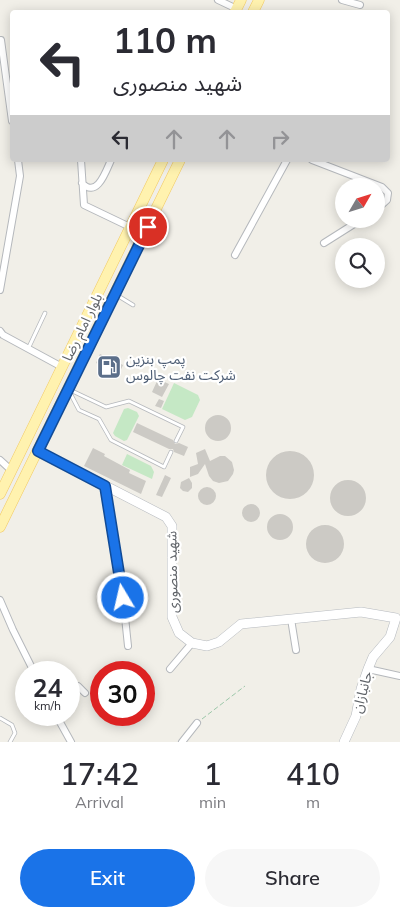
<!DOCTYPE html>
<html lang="en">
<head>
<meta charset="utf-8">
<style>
	body { margin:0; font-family:Mulish,"Noto Sans Arabic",sans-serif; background:#f7f7f7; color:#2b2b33; height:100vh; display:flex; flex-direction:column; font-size:19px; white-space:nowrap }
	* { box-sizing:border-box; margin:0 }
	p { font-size:16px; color:#7c7c81 }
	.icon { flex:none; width:28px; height:28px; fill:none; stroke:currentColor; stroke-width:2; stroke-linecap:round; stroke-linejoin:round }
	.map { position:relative; height:742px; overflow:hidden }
	.details { display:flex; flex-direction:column; background:#fff; flex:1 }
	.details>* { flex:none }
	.banner { position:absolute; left:10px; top:10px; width:380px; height:152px; border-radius:5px; box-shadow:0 2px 12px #0003; background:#fff; color:#2b2b33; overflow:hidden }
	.needle { width:32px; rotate:51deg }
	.buttons { position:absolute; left:335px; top:178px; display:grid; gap:10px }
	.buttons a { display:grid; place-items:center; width:50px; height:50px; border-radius:50%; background:#fff; box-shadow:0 2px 12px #0003; font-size:25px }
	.speed { position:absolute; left:15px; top:661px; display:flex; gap:10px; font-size:25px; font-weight:700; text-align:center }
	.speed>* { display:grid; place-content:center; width:65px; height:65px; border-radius:50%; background:#fff; box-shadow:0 2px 12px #0003; line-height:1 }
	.speed small { font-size:12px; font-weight:400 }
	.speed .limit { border:8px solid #d22; background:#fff; color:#111 }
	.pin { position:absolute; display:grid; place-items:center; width:42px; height:42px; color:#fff; margin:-21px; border:2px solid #fff; border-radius:50%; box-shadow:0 1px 5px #0007 }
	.me { position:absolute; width:55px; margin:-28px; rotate:351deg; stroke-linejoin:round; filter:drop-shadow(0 0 4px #0008) }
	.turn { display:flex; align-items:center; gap:18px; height:105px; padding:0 20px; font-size:22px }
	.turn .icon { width:65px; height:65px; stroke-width:2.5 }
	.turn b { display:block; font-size:35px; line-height:42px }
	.lanes { display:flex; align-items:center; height:48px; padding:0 20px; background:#0003; justify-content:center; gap:25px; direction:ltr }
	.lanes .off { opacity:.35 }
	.eta { display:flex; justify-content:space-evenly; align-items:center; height:85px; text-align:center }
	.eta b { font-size:30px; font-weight:600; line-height:35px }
	.action { display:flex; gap:10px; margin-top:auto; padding:10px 20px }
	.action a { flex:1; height:58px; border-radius:30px; background:#1a73e8; color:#fff; font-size:20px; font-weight:600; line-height:58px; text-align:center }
	.action a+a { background:#f7f7f7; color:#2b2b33 }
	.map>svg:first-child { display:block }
	.green { fill:#c5e8c5 }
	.building { fill:#cccac5 }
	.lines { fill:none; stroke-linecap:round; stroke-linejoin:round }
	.lane-casing { stroke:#b5b8bc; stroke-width:4.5 }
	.street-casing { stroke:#b5b8bc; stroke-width:8 }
	.secondary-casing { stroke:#b6babf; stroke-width:10 }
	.primary-casing { stroke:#f2c960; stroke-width:11 }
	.path { stroke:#9cc7a9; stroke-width:1; stroke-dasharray:5 2.5; stroke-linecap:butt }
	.lane { stroke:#fff; stroke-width:3 }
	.street { stroke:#fff; stroke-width:6 }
	.secondary { stroke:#fff; stroke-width:9 }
	.primary { stroke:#fff2af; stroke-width:10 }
	.route-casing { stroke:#114b97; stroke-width:12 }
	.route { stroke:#1a73e8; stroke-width:9 }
	.labels { text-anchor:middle; stroke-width:4.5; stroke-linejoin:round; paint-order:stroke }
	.street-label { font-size:14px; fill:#5f6368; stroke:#fff }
	.service-label { font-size:14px; fill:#4e5e75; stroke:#fff; text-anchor:start }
</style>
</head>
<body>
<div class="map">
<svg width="400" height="742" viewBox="0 0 400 742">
	<rect width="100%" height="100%" fill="#f1efe8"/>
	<path class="green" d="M174,383L198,395L200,400L192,417L185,420L162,409Z
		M128,408L137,412L139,416L127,440L124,441L115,436L113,433L124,409Z
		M127,454L151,466L154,472L152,479L122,465Z"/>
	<path class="building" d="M100,354L123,365L119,374L96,363Z
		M158,379L169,384L162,397L152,392Z
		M159,399L164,401L161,408L155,406Z
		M205 428a13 13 0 1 1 26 0a13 13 0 1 1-26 0Z
		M137,423L173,440L175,444L179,443L188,447L184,456L174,452L173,449H169L133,432Z
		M93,448L105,454L104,456L130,470L129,473L146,481L141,494L84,466Z
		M205,449L210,461L220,456H225L232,462L234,470L233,474L228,481L219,483L213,481L209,476L205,464L198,474L190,477V467L198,464L196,453Z
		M266 475a24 24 0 1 1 48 0a24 24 0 1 1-48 0Z
		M165,475L171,478L162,497L156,495Z
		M189,478L192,483V488L188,492L183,491L180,488L181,482Z
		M330 498a18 18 0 1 1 36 0a18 18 0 1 1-36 0Z
		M198 496a9 9 0 1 1 18 0a9 9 0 1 1-18 0Z
		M242 513a9 9 0 1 1 18 0a9 9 0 1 1-18 0Z
		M267 527a13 13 0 1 1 26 0a13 13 0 1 1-26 0Z
		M306 544a19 19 0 1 1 38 0a19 19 0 1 1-38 0Z"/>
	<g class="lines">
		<defs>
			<path id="lane" d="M115,294L133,305
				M28,349L45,313
				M171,452L164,467L111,440L99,419L79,410L68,389L106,407L129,401L183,427L176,441
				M0,718L12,725L15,733L10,742"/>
			<path id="street" d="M218,0L237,9
				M342,0L360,5
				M1,40L12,121
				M81,160L84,205L130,227
				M312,160L382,187L388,193L387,200L376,210
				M82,183C97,199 106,171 111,160
				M324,243L362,219
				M235,255L287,160
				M0,290L20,176L18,160
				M0,331L3,335L62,367
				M0,460L12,471
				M105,486L123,598L128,646
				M0,600L13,630L34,672
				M291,619L296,650
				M170,669L192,643
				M368,669L400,676
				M69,691L78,686L85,693
				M56,715L71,742
				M182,742L197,723"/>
			<path id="secondary" d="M38,451L166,517L172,526V617L179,633L192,643L207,646L219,642L241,624L361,612L396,618L390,637L373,657L368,669L361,689L356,716L344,742"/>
			<path id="primary" d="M235,12L241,0
				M253,12L259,0
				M0,494L163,160
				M0,527L180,160"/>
		</defs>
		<use href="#lane" class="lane-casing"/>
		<use href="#street" class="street-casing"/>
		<use href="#secondary" class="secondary-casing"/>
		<use href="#primary" class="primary-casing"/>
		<path class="path" d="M202,719L245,686"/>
		<use href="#lane" class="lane"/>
		<use href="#street" class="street"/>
		<use href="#secondary" class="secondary"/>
		<use href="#primary" class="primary"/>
	</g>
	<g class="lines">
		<defs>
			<path id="route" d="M123,598L105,486L38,451L148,227"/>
		</defs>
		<use href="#route" class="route-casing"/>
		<use href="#route" class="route"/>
	</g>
	<defs>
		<symbol id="fuel-square" viewBox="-11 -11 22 22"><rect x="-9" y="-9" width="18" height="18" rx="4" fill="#5c6f8a" stroke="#fff"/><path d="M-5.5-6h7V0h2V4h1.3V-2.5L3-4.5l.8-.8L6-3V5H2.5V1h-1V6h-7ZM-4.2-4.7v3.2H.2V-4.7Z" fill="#fff"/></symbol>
	</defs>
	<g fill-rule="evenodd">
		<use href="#fuel-square" x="95" y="353" width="28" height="28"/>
	</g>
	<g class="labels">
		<g class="street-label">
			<text transform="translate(82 327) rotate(-64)" y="5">بلوار امام رضا</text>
			<text transform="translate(172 572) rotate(-91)" y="5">شهید منصوری</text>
			<text transform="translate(362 692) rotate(-75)" y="5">جانبازان</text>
		</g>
		<g class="service-label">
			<text x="126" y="364">پمپ بنزین<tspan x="126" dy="16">شرکت نفت چالوس</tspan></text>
		</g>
	</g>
</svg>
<div class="buttons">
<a><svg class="needle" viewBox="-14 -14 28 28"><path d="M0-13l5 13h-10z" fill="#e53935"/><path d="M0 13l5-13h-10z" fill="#7c7c81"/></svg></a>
<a><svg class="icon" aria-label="search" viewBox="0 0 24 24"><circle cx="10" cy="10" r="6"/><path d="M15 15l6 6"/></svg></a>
</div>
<div class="speed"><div>24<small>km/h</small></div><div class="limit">30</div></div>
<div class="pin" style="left:148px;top:227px;background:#d93025"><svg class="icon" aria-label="arrive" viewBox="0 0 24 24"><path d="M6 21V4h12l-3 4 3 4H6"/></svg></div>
<svg class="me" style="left:123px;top:598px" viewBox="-20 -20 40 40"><circle r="17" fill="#1a73e8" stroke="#fff" stroke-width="3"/><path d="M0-11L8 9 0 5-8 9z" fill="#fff"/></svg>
<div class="banner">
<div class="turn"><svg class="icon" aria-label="left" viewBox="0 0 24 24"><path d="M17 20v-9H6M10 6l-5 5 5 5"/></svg><div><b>110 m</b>شهید منصوری</div></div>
<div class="lanes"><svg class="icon" aria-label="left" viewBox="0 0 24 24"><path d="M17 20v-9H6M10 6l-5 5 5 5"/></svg><svg class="icon off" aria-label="ahead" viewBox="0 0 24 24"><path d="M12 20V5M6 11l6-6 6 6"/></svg><svg class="icon off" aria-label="ahead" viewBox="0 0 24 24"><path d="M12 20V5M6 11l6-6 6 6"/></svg><svg class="icon off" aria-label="right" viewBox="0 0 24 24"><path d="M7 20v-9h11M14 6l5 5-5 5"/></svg></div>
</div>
</div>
<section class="details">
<div class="eta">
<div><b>17:42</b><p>Arrival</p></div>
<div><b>1</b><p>min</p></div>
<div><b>410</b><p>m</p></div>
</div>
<div class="action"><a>Exit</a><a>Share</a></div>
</section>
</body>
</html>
